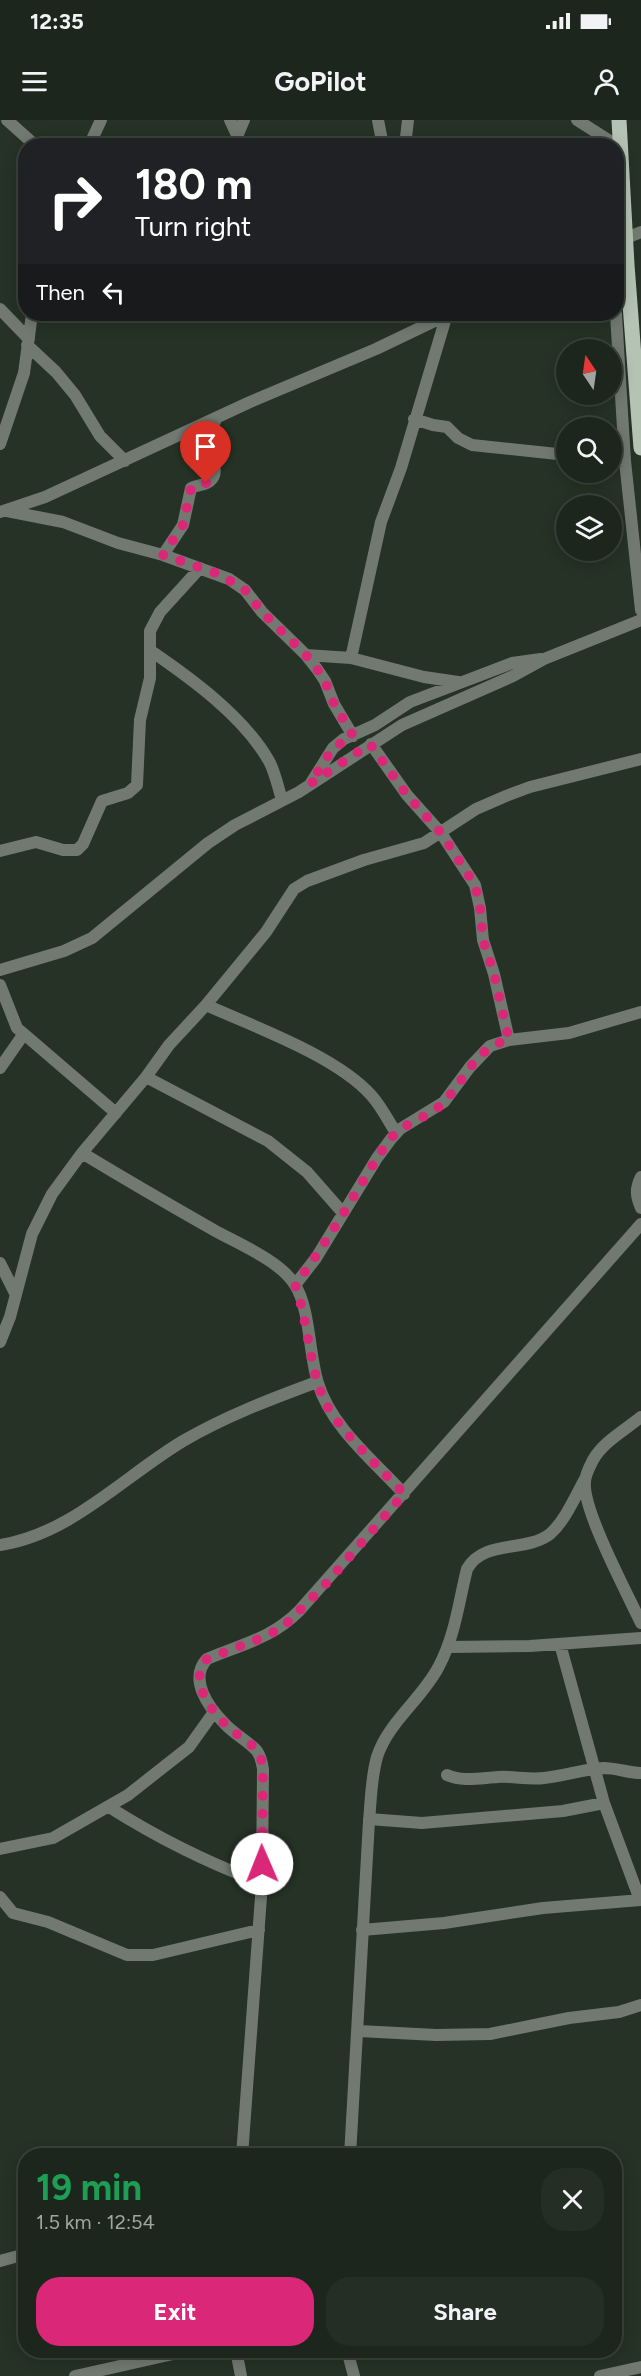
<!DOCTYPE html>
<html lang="en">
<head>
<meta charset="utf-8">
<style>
	body { margin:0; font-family:Figtree,sans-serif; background:#252e25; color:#f1f3f6; height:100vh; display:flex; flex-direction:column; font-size:22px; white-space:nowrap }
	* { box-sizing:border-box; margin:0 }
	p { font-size:20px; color:#a0a5a3 }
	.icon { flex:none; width:33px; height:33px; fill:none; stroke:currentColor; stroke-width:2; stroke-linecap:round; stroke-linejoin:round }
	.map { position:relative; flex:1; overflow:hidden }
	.side { position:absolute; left:18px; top:2028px; width:604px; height:210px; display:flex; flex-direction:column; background:#1c261c; border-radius:24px; box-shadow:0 3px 15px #0003,0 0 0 2px #3a433b }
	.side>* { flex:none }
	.guide { position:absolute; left:18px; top:18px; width:606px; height:183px; border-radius:24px; box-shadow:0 3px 15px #0003,0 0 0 2px #3a433b; background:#202124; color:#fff; overflow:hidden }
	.needle { width:39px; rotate:347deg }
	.tools { position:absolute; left:556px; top:219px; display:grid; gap:12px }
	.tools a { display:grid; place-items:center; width:66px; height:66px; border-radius:50%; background:#1c261c; box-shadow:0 3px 15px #0003,0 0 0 2px #3a433b; font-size:30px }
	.pin { position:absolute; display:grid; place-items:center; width:51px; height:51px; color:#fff; margin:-62px -26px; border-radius:50% 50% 50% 0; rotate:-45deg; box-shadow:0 0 6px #0007 }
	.pin .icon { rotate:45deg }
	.me { position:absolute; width:66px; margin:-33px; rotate:359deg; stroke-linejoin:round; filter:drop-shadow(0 0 4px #0008) }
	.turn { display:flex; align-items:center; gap:21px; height:126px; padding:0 18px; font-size:27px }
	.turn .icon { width:78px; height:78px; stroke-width:2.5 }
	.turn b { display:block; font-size:42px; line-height:51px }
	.then { display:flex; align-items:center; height:57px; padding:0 18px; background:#0003; gap:12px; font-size:22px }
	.round { display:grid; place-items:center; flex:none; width:63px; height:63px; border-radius:24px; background:#252e25 }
	.summary { display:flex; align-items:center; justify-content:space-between; height:102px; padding:0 18px }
	h1 { font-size:36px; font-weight:700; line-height:45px; color:#1e9e55 }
	.button { display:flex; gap:12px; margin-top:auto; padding:12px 18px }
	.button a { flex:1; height:69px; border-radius:24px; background:#db2777; color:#fff; font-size:24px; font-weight:700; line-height:69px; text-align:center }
	.button a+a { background:#252e25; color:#f1f3f6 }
	.status { display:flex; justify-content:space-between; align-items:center; height:42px; padding:0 30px; background:#1c261c; direction:ltr }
	.status svg { height:16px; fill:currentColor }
	header { display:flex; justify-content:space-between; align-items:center; height:78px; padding:0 18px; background:#1c261c; font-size:27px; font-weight:700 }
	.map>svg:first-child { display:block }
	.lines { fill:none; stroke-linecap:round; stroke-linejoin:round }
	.minor { stroke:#727971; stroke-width:12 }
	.major { stroke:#b5c3b4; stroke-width:15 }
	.route { stroke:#db2777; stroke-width:10; stroke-dasharray:0 18 }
</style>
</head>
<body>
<div class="status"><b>12:35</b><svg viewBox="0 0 49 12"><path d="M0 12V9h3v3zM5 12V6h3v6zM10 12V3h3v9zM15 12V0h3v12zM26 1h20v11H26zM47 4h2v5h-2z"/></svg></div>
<header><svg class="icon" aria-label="menu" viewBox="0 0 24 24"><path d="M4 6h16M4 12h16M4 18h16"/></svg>GoPilot<svg class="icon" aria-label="person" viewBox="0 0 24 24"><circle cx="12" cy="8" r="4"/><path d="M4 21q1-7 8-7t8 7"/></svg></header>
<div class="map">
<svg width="641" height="2256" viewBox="0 0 641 2256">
	<rect width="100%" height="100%" fill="#263225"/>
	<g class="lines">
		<path class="minor" d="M7,0L36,26
			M230,0L237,15
			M378,0L383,26
			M577,0L621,28
			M89,26L101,0
			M233,26L244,0
			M405,26L408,0
			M616,122L641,112
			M0,189L29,219
			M616,194L625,341L641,490
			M27,225L56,252L75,275L100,316L125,341
			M414,299L433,305L447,307L458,318L472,325L567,335
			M0,324L24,253L32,194
			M612,340L625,341
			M7,391L63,402L118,423L163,435L229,459L245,470L262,492L306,535L317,549L325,561L334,584L353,616
			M0,392L45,377L250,282L376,229L449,194
			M163,435L183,405L191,368C197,365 208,365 212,359C220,349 208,337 207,328C205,317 213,306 217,297
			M151,531C192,559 244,597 269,641C275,652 278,667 282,680
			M306,535L351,538L424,557L458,562
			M351,538L381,402L401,348L447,194
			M371,624L407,675L441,713L475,765L480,788L483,820L494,854L509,920
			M311,663L333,628L344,619L375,605L410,582L512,543L541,539
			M0,731L36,722L63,730H77L83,724L102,681L128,673L137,665L140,600L150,558V511L160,492L200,448
			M0,850L64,831L92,818L208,723L235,705L299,672L402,605L513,556L544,539L641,500
			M0,865L17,908L116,993
			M206,885C255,907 336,936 371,975C381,986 388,1000 396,1013
			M0,948L23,915
			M146,957L268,1021L307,1052L343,1093
			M82,1033C125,1059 168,1084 212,1109C236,1123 280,1140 295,1165C310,1188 309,1235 318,1263C331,1307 374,1341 404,1374
			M641,1057C635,1069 636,1076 641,1088
			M0,1143L16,1175
			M295,1165L316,1138L377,1038L391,1019L400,1009L444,982L470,947L490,926L509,920L569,913L641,892
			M0,1222L10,1197L32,1114L52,1074L82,1033L146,957L169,925L206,885L266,812L294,769L307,761L364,740L424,723L476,689L506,676L530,667L641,639
			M641,1297C625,1310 603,1322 593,1340C590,1346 585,1355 585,1362C582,1389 628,1475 641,1503
			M0,1425C71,1414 123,1357 183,1321C226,1296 271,1279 317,1262
			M560,1524L604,1683L640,1780
			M448,1527L530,1526L641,1518
			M447,1655C463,1662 480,1658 498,1657C513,1656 529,1660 544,1658C565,1656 583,1649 604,1648C616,1648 629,1653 641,1653
			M109,1687C158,1718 208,1743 262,1763
			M369,1699L422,1703L563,1691L604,1683
			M0,1729L53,1718L128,1675L189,1627L214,1592
			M0,1777L13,1793L48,1802L127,1835H153L259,1810
			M362,1810L444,1803L543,1788L641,1780
			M359,1911L436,1915L490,1914L569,1898L619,1892L641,1885
			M242,2036L262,1763L263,1649C262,1642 261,1637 257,1631C248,1621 234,1614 225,1604C209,1588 188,1559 207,1539C242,1524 271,1519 299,1491L641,1104
			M350,2036L369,1701C371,1680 371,1658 377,1637C388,1602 423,1578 439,1546C455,1516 459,1481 467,1449C484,1419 525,1433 550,1414C565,1401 575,1377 585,1359
			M0,2141L26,2134
			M236,2230L241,2256
			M347,2230L354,2256
			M75,2256L191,2230
			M600,2256L641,2247"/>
		<path class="major" d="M619,0L627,145L641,328"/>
	</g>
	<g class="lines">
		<path class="route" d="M206,363L191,368L183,405L163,435L219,454L245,470L262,492L306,535L317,549L325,561L334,584L353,616L333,628L310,664L370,624L407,675L441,713L475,765L480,788L483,820L494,854L509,920C475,927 466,959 444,982C429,998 406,1001 391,1018C377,1036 366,1057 354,1076C335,1107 317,1136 295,1165C309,1203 308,1245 325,1282C337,1308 383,1351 404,1374L324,1466L284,1506L267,1516L207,1539C188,1559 209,1588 225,1604C234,1614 249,1620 257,1631C261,1637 262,1642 263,1649L262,1744"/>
	</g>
</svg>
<div class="tools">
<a><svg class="needle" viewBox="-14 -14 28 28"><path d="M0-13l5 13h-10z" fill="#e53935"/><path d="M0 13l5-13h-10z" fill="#a0a5a3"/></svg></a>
<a><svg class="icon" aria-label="search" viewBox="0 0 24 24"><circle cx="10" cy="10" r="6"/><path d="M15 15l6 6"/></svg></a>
<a><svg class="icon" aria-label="layers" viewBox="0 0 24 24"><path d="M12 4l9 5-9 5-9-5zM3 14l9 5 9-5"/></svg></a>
</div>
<div class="pin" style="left:206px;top:363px;background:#d93025"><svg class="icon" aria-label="arrive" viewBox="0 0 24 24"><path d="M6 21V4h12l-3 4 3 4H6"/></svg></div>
<svg class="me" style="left:262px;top:1744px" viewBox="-20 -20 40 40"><circle r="19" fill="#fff"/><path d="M0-13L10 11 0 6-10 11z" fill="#db2777"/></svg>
<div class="guide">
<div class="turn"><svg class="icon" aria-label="right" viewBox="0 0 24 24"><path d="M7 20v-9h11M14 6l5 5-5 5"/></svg><div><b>180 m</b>Turn right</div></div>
<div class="then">Then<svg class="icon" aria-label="left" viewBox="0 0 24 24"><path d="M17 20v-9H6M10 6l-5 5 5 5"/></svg></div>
</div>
<section class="side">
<div class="summary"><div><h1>19 min</h1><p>1.5 km · 12:54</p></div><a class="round"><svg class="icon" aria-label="close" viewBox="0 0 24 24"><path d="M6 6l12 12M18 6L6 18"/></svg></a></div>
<div class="button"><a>Exit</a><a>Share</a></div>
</section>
</div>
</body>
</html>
